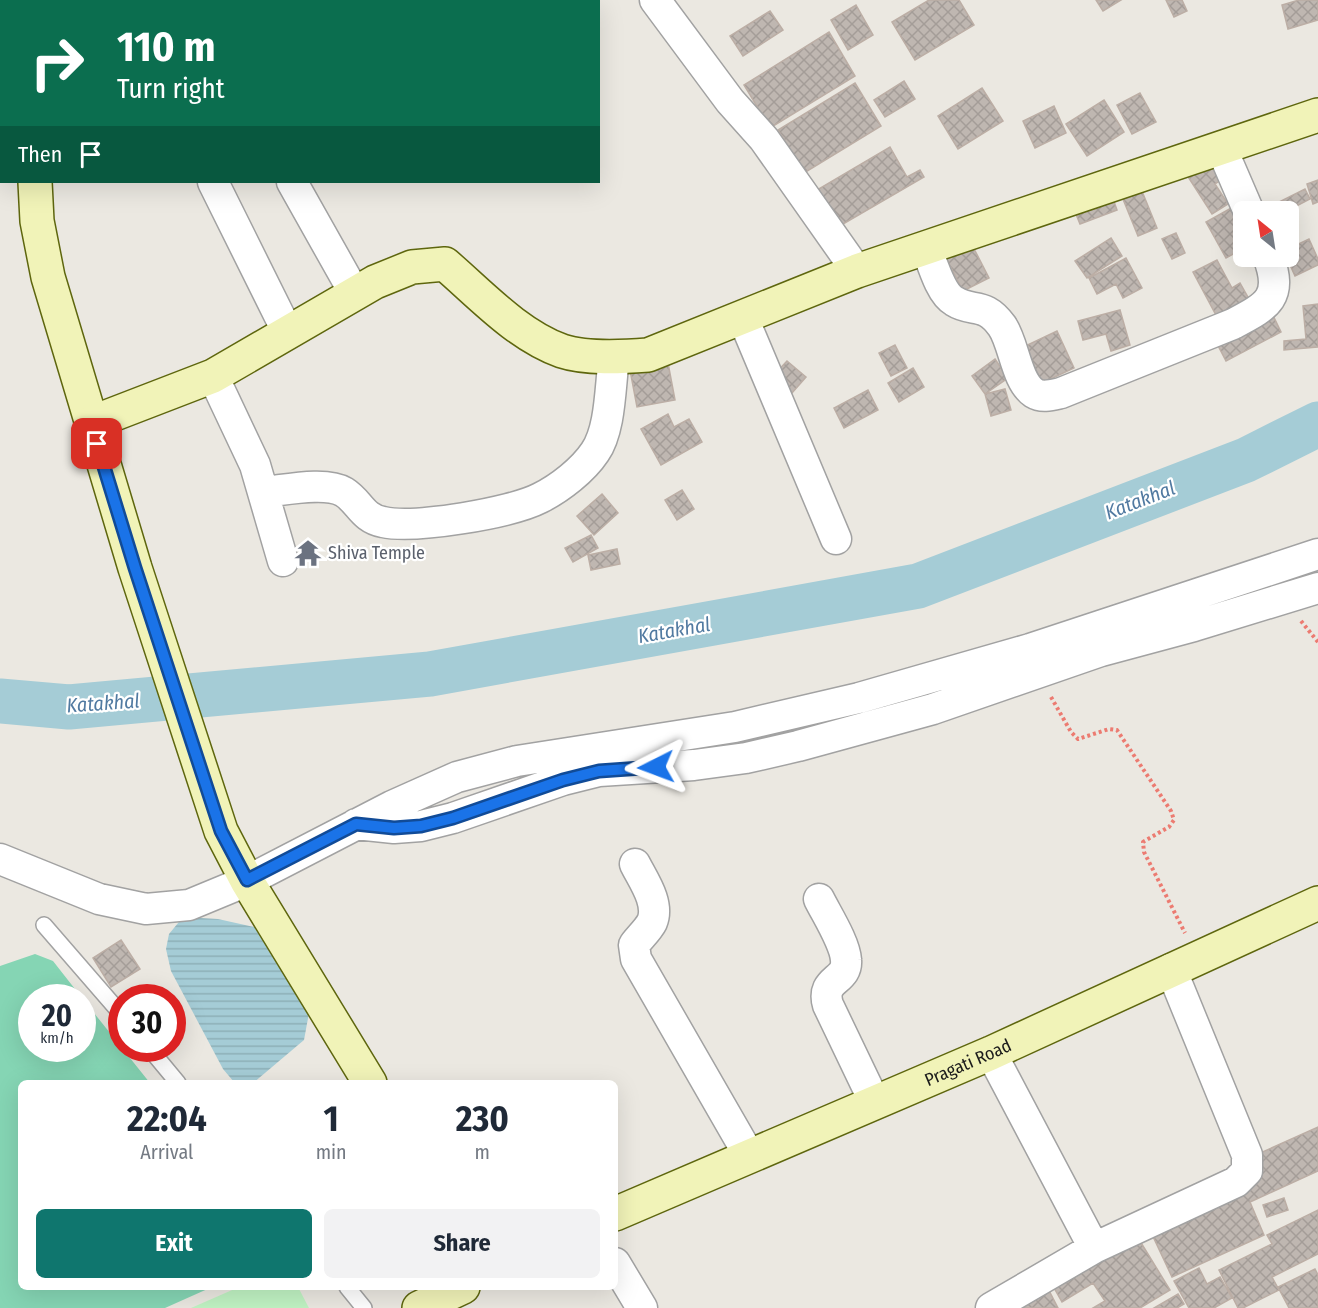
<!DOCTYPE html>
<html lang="en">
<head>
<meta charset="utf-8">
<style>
	body { margin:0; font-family:"Fira Sans Condensed",sans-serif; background:#f2f2f3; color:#1f2937; height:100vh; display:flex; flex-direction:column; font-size:22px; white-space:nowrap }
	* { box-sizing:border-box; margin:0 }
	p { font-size:20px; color:#747a83 }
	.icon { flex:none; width:33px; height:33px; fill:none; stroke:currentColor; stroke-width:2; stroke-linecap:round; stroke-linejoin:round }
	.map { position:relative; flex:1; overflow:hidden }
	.side { position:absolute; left:18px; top:1080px; width:600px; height:210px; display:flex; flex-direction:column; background:#fff; border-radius:9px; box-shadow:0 6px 24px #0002 }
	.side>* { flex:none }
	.guide { position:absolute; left:0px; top:0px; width:600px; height:183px; box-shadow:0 6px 24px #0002; background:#0b6e4f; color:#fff; overflow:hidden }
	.needle { width:39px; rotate:330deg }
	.controls { position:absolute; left:1233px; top:201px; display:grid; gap:12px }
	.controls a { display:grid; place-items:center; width:66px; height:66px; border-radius:9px; background:#fff; box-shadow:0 6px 24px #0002; font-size:30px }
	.speed { position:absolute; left:18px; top:984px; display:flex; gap:12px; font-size:30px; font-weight:700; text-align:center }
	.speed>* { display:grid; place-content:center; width:78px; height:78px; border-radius:50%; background:#fff; box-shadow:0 6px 24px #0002; line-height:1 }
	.speed small { font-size:15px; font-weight:400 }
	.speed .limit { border:9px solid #d22; background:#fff; color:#111 }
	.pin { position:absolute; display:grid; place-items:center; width:51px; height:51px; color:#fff; margin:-26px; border-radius:12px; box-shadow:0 3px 9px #0006 }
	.me { position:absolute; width:66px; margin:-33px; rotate:267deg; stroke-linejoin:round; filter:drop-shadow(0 0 4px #0008) }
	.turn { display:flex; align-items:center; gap:21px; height:126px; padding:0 18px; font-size:27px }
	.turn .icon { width:78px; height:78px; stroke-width:2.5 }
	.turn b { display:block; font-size:42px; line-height:51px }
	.then { display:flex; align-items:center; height:57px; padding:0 18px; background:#0003; gap:12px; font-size:22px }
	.eta { display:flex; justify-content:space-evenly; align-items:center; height:102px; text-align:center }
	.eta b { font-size:36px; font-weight:700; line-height:42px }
	.button { display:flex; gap:12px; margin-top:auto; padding:12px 18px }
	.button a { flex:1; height:69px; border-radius:9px; background:#0f766e; color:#fff; font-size:24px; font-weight:700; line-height:69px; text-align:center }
	.button a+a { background:#f2f2f3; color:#1f2937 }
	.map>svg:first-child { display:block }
	.park { fill:#c0f3c3 }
	.pitch { fill:#85d5b4 }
	.water { fill:url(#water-rules) }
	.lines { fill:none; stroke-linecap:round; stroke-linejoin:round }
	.river { stroke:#a5ccd6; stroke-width:45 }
	.building { fill:url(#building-cross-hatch); stroke:#bcaea5; stroke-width:1.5 }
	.lane-casing { stroke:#a2a2a2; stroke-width:18 }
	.street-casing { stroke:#a2a2a2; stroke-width:33 }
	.secondary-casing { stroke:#5e660e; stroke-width:36 }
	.path { stroke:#ec7b71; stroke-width:4; stroke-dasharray:3 3; stroke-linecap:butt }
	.lane { stroke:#fff; stroke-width:15 }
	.street { stroke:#fff; stroke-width:30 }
	.secondary { stroke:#f1f3b8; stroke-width:33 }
	.route-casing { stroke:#114b97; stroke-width:15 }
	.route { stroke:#1a73e8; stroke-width:10 }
	.labels { text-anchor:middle; stroke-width:4.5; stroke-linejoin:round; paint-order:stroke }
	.worship-label { font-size:18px; fill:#5b616d; stroke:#fff; text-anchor:start }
	.street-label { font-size:18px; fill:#1b1b1b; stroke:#fff }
	.water-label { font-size:20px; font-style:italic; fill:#517aa1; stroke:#fff }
</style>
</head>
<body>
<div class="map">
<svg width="1318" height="1308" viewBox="0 0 1318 1308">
	<defs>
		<pattern id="water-rules" width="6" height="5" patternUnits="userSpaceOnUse" patternTransform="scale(1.5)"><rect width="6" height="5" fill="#a5ccd6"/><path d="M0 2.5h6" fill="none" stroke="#8dafb7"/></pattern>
		<pattern id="building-cross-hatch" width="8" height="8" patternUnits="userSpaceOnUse" patternTransform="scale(1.5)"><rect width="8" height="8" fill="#bfb7b1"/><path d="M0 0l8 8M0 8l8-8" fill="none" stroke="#a49d98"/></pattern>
	</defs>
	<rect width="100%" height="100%" fill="#ebe8e1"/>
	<path class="park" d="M239,1287H298L309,1308H191Z"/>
	<path class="pitch" d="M35,954L53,961L82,998H32V1048H82V998L150,1083H21V1287H212L165,1308H0V966Z"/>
	<path class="water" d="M183,917L218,919L254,927L287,967L309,1013L304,1040L253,1083L234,1082L223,1069L171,971L166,949L169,934Z"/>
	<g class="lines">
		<path class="river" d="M0,701L69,707L430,674L918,586L1246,460L1318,424"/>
	</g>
	<path class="building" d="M929,0H959L974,25L915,60L892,22Z
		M1096,0H1121L1103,11Z
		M1166,0H1182L1187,11L1174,17Z
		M1299,0H1318V20L1288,29L1282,5Z
		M856,5L873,35L848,50L831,20Z
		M770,11L783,30L743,56L730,36Z
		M829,32L855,76L770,128L744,85Z
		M904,81L915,99L885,117L874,100Z
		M855,83L881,126L804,173L778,130Z
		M982,88L1003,121L958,149L938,116Z
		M1140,93L1156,122L1132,134L1117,105Z
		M1104,100L1124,132L1087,156L1066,124Z
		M1054,106L1066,133L1035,148L1023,121Z
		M890,147L907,177L920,170L924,177L838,227L817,190Z
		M1217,147L1233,172L1215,184L1228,204L1212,214L1183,169Z
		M1135,174L1157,228L1138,236L1116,182Z
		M1318,180V202L1313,204L1307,184Z
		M1107,182L1117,210L1080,224L1069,197Z
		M1305,189L1310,199L1285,212H1259Z
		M1242,202L1244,248L1226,258L1206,222Z
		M1176,233L1185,253L1172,259L1162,239Z
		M1111,238L1122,256L1087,278L1075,261Z
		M969,239L989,278L963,291L943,252Z
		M1309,239L1318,259V265L1295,276L1286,256H1288V249Z
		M1126,258L1142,288L1123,298L1116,284L1097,294L1089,278Z
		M1217,260L1232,288L1240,283L1249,299L1217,317L1193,272Z
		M1267,303L1281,332L1226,361L1211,332Z
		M1318,304V347L1284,350V341L1306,339L1303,306Z
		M1120,310L1130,345L1111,351L1106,334L1083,340L1078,321Z
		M1057,331L1074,368L1038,385L1021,348Z
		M895,345L907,368L891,376L879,353Z
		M995,359L1008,378L985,394L972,376Z
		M787,361L806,377L792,393L773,376Z
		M668,363L675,400L637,407L630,370Z
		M913,368L924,387L899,402L888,383Z
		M1005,389L1011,410L991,416L985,394Z
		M868,390L878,410L844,428L834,408Z
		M668,414L674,427L689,419L702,442L661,465L641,429Z
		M682,490L694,509L677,520L665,500Z
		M602,494L618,513L594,535L577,516Z
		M591,535L598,548L573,562L565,548Z
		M617,549L620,564L591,570L588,555Z
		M121,940L140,969L111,987L93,958Z
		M1318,1127V1171L1250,1202L1264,1235L1172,1277L1149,1228L1238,1163Z
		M1284,1198L1288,1210L1267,1217L1263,1205Z
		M1318,1210V1254L1272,1277L1279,1290L1243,1308H1238L1219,1270L1272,1244L1267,1235Z
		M1132,1228L1170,1290L1140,1308H1093L1105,1301L1093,1283L1062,1302L1049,1279Z
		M1199,1268L1207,1284L1220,1277L1232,1298L1214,1308H1189L1174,1281Z
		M1315,1269L1318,1275V1308H1289L1278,1287Z
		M1041,1275L1058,1308H981Z
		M1178,1294L1184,1304L1177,1308H1154Z"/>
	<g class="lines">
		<defs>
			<path id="lane" d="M44,925L122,1015
				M149,1048L178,1083
				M347,1287L364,1308"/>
			<path id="street" d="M655,0L730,101L764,139L857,271
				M1221,147L1249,212
				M0,154L2,153
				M213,182L288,333
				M292,182L355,294
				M926,247C932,262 940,293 954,301C973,313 984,301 1002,326C1014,343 1016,381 1034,393C1042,398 1052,395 1061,393L1233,324C1267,306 1284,298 1268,256
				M743,318L836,539
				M213,376L255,465L283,561
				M264,492C285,490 326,481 344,492C360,502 362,518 383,522C415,529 511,513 540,498C560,488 583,470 595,452C611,429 610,385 614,358
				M356,824L394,828L421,826L453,818L563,780L599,771L694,765L746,758L798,746L933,709L1101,651L1194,626L1318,588
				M0,859L99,899L146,909L189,905L247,881L392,806L457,777L517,761L735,727L859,698L1030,649L1318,554
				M635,864C643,880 660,903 652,922C648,930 639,938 634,945L636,959L750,1157
				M819,899C827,915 845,943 846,960C848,982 820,978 828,1005L875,1103
				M991,1053L1094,1248
				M615,1263L642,1308
				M991,1308L1094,1248L1236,1182L1247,1171V1155L1171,969"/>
			<g id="secondary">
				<path d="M59,2V0"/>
				<path d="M35,182L37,221L48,277L135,568L221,831L247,881L370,1083"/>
				<path d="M91,423L213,376L375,282L412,267L445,264C480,294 517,335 562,351C586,359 622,357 648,355L857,271L1318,115"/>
				<path id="s1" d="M615,1214L991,1053L1318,903"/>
				<path d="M419,1308L463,1287"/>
			</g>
		</defs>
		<use href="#lane" class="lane-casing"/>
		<use href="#street" class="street-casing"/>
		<use href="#secondary" class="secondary-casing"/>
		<path class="path" d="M1301,621L1318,642
			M1051,697L1071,732L1078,739L1109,729L1117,730L1171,811L1174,820L1169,827L1143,842L1144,852L1185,933"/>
		<use href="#lane" class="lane"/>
		<use href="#street" class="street"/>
		<use href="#secondary" class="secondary"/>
	</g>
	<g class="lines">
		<defs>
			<path id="route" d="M97,444L135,568L221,831L247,880L356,824L394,828L421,826L453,818L563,780L599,771L656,767"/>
		</defs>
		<use href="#route" class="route-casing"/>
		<use href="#route" class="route"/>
	</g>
	<defs>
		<symbol id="temple-bare" viewBox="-9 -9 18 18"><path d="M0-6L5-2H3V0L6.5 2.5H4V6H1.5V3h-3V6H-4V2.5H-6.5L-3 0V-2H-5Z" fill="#6b7280" stroke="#fff" stroke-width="2.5" paint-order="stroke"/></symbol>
	</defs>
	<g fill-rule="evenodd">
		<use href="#temple-bare" x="289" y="534" width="38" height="38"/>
	</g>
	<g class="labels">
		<g class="worship-label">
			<text x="328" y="559">Shiva Temple</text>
		</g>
		<g class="street-label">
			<text dy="6" stroke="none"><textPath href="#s1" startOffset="384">Pragati Road</textPath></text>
		</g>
		<g class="water-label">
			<text transform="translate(1140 500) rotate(-21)" y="7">Katakhal</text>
			<text transform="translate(674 630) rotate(-10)" y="7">Katakhal</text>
			<text transform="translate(103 703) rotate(-4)" y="7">Katakhal</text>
		</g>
	</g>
</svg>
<div class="controls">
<a><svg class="needle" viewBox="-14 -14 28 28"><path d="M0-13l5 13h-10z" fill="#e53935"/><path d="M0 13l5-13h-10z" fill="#747a83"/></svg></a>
</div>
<div class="speed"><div>20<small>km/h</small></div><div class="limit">30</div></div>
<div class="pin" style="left:97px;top:444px;background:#d93025"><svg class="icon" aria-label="arrive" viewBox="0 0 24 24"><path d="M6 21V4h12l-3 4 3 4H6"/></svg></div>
<svg class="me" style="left:656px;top:767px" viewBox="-20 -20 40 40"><path d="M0-17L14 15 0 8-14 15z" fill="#1a73e8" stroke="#fff" stroke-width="4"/></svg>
<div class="guide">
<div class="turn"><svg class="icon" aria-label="right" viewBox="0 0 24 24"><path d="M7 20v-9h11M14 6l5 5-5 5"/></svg><div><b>110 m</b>Turn right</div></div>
<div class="then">Then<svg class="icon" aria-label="arrive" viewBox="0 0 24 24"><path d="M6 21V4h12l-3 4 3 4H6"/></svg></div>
</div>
<section class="side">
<div class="eta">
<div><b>22:04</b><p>Arrival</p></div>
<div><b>1</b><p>min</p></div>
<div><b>230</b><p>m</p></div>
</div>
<div class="button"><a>Exit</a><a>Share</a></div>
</section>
</div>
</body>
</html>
